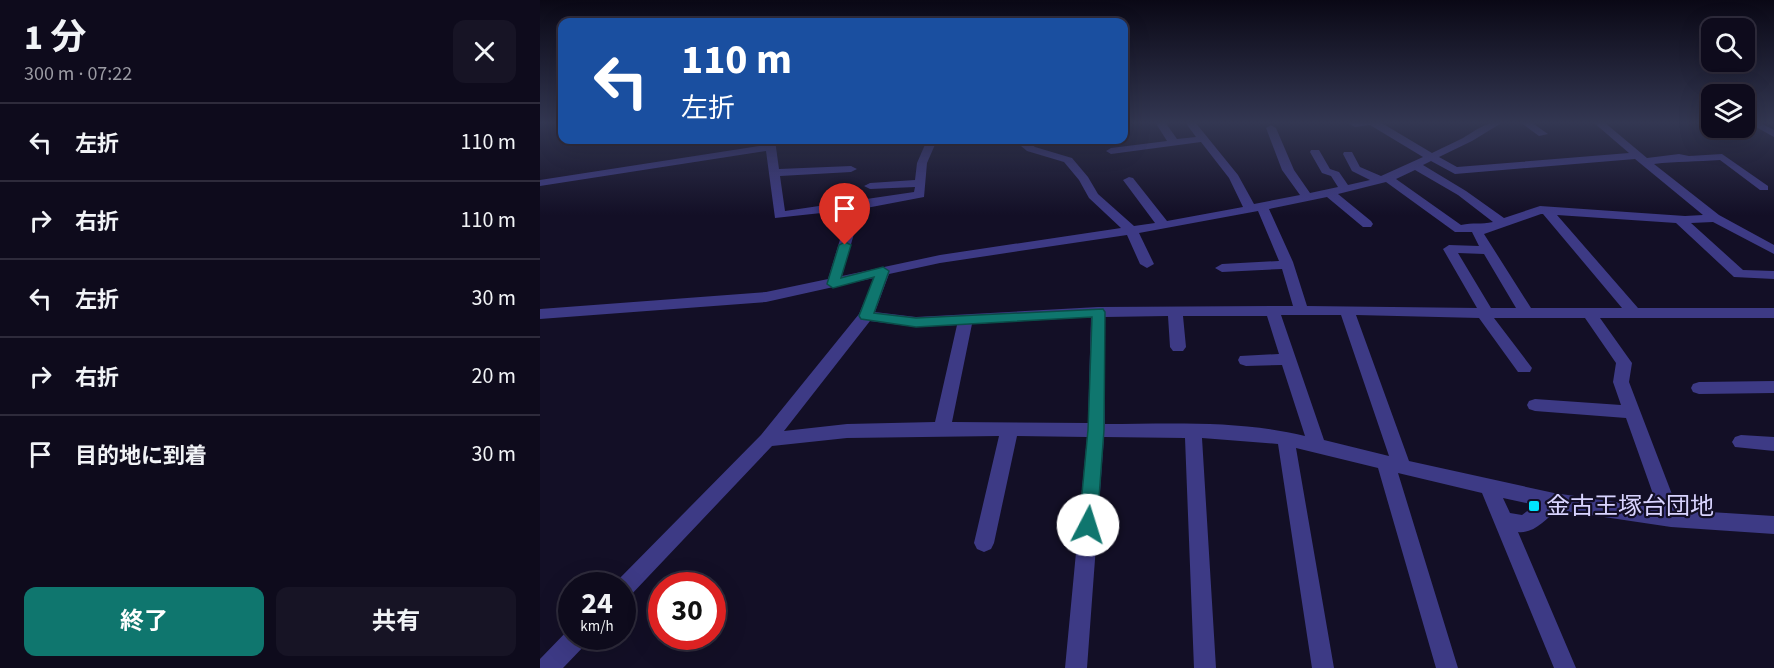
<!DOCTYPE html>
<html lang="ja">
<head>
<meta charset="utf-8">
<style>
	body { margin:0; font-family:"Source Sans 3","Noto Sans JP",sans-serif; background:#171425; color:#f1f3f6; height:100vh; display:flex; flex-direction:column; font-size:22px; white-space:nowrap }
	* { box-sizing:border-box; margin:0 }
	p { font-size:20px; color:#9b9ba3 }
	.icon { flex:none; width:33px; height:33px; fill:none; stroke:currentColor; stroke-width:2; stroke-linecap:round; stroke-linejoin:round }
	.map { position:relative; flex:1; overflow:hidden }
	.panel { display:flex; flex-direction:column; background:#0e0b1c; width:540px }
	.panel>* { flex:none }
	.banner { position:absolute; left:18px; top:18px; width:570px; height:126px; border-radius:12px; box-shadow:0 6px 24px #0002,0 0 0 2px #2e2b3b; background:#1a4fa0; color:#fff; overflow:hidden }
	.fabs { position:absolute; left:1161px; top:18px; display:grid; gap:12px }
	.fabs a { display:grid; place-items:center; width:54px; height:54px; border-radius:12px; background:#0e0b1c; box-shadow:0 6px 24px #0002,0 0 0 2px #2e2b3b; font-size:30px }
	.speed { position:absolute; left:18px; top:572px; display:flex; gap:12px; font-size:30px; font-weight:700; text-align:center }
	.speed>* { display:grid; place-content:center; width:78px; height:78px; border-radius:50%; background:#0e0b1c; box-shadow:0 6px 24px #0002,0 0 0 2px #2e2b3b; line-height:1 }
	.speed small { font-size:15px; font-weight:400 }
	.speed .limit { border:9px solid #d22; background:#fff; color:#111 }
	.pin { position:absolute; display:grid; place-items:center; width:51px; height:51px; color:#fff; margin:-62px -26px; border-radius:50% 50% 50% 0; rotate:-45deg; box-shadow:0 0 6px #0007 }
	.pin .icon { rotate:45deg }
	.me { position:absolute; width:66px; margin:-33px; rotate:5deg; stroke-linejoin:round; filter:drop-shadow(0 0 4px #0008) }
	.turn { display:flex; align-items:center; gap:21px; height:126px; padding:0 24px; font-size:27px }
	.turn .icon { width:78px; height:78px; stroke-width:2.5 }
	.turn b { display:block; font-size:42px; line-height:51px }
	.round { display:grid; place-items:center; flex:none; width:63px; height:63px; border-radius:12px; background:#171425 }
	.overview { display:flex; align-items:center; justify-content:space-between; height:102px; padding:0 24px }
	h1 { font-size:36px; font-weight:700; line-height:45px }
	.button { display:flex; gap:12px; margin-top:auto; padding:12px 24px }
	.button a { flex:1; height:69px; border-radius:12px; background:#0f766e; color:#fff; font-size:24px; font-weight:700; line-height:69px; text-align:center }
	.button a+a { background:#171425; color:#f1f3f6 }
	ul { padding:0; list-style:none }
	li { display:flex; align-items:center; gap:18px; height:78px; padding:0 24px; border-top:2px solid #2e2b3b }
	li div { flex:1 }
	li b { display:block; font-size:22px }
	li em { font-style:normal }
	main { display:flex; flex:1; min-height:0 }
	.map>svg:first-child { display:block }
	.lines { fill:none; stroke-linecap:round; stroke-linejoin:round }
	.street { fill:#3d3a85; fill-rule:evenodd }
	.route { fill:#0f766e; stroke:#0a4d48; stroke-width:1.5 }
	.poi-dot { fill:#00e5ff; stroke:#130f26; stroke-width:2 }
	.labels { text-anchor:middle; stroke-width:4.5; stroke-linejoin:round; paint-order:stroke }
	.near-poi-label { font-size:24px; fill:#d9d4ff; stroke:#130f26; text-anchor:start }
</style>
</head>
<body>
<main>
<section class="panel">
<div class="overview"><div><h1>1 分</h1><p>300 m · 07:22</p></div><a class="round"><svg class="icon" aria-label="close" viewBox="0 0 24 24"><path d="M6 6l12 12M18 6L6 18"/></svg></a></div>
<ul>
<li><svg class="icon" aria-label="left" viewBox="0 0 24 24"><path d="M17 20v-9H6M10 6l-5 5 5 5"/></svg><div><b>左折</b></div><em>110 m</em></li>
<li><svg class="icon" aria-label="right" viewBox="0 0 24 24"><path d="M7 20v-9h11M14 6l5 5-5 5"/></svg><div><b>右折</b></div><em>110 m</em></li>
<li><svg class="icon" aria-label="left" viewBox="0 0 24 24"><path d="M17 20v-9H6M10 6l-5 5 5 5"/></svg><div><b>左折</b></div><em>30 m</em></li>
<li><svg class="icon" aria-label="right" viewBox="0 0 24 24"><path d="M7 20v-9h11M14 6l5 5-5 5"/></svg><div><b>右折</b></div><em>20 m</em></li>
<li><svg class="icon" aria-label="arrive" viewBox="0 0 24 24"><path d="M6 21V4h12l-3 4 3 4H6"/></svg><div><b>目的地に到着</b></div><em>30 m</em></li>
</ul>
<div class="button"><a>終了</a><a>共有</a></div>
</section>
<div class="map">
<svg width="1234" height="668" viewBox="0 0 1234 668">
	<rect width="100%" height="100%" fill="#130f26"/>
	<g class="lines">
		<path class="street" d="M615,122H625L637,139L656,137L645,122H655L698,175L714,204L760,195L742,170L726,128L731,125L736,128L754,170L770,193L798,187L791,176L782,173L770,152L771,150H779L790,169L799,172L808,185L830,180L812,171L803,154L804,152H812L820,167L841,176L883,157L830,125L815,127L806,122H840L892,153C902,148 913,143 923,138C938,129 945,122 963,122L932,141L899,157L917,167L1089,153L1053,122H1064L1107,158L1139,154L1149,156L1182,154L1228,186V190H1220L1180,160C1157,162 1136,161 1114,164L1179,215L1234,245V254L1173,222L1151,223L1203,270L1234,271V279L1194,277L1136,223L1017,215L1098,308H1234V318H1060L1092,363L1089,382L1138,510L1234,516V534L1131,527L1017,510C1006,519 994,534 978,532L1036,668H1014L942,493L858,473L918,668H896L838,468L756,448L794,668H772L738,444L662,438L676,668H654L645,438L564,437L547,668H525L547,437L477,436L454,543L451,549L444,552L437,549L434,543L459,436L307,438L232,446L89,597L82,600V585H74L75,583L221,435L319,314L334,278L226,302L0,319V309L226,292L288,279L309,210L235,218L226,151L0,186V180L225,145V140H235L239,169L311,166L317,169L311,172L240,176L245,211L374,192L375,187L330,189L324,186L330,183L375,180L377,163L387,140H397L387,163L384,197L321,209L302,276L400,255L581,228L549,198L539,180L524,162L487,151L474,140H485L495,147L532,158L548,177L558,194L594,226L615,223L583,180L589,177L593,178L627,221L703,207L689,178L661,142L571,154L566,151L571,148L627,141ZM1095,159L1163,215L1145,216L1000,206L964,218L926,191L883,165L891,161L915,174ZM875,170L918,195L953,222C941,225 933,222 921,225L856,179ZM846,182L915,232H932L939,246L909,245L903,249L937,308L767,306L753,262L729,209L787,197L823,227H831L833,224L831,221L798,194ZM718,211L739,261L682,264L675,268L682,272L742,269L753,306L558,307L376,317L335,312L349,274L400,263L587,235L600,264L607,268L614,264L599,233ZM1001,214H1003L1082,308H991L944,234ZM918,253L944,254L976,308H951ZM741,315H801L849,456L784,440ZM816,315L939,318L978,372H990L992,368L954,318H1045L1076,363L1073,382L1081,405L995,399L989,401L987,405L989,409L995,411L1086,418L1118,508L1014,493L869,461ZM628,316L630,347L633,351H643L646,347L643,316H727L739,354L700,356L698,360L700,364L706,366L742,365L765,436C701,420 631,424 565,424V317ZM551,317L548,423L412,422L432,324ZM330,321L376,327L417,325L395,422L307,424L244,431ZM963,498L995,505L982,515L970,513Z
			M980,122H991L1008,134L999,136Z
			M1207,122H1219L1234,130V137Z
			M1234,381V393L1159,394L1153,392L1151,388L1153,384L1159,382Z
			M1201,435L1234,437V451L1195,447L1192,442L1195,437Z
			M30,628L32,636H49L46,644L23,668H0V659Z"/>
	</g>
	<linearGradient id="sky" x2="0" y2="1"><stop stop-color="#0a0815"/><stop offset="0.57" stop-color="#333752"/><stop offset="1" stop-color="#333752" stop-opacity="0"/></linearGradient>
	<rect width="1234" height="215" fill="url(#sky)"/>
	<path class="route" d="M305,242L311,245L301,278L343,267L349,271L334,313L376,318L563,309L565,312L564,430L557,525L554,531L548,533L542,531L539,525L548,430L552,317L376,327L321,319L319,316L334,277L293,288L287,284L299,245Z"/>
	<rect class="poi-dot" x="988" y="500" width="12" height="12" rx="3"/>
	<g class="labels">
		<g class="near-poi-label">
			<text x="1006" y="514">金古王塚台団地</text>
		</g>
	</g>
</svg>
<div class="fabs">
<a><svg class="icon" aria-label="search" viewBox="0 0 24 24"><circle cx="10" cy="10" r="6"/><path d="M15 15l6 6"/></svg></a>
<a><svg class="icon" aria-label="layers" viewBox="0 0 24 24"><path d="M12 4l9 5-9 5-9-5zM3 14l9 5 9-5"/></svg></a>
</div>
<div class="speed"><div>24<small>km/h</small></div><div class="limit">30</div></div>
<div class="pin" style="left:305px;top:245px;background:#d93025"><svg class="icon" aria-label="arrive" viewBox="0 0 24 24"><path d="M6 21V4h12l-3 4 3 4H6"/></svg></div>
<svg class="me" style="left:548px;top:525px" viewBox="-20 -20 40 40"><circle r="19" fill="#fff"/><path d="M0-13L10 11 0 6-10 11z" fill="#0f766e"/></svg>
<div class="banner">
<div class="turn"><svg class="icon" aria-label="left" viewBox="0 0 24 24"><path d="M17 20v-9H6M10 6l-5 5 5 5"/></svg><div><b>110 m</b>左折</div></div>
</div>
</div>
</main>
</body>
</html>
